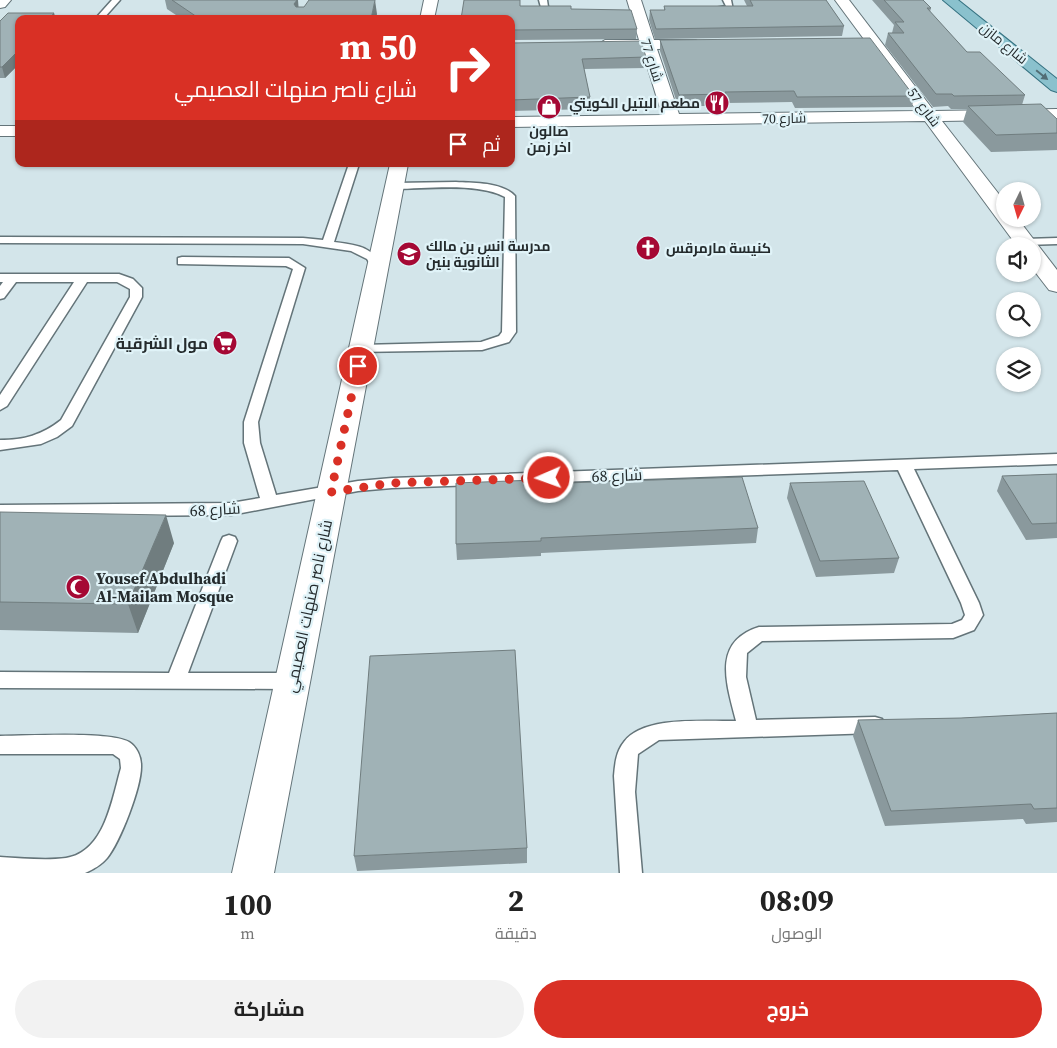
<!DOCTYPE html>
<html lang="ar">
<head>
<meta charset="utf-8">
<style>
	body { margin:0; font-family:"Source Serif 4",Cairo,serif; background:#f2f2f2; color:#222; direction:rtl; height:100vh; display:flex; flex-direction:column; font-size:19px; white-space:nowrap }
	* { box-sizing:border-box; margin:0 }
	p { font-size:16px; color:#767676 }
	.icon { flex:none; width:28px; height:28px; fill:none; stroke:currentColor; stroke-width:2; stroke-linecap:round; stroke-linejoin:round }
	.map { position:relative; height:873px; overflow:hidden; direction:ltr }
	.drawer { display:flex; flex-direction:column; background:#fff; flex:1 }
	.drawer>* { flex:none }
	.guide { position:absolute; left:15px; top:15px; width:500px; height:152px; border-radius:10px; box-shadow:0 1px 4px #0004; direction:rtl; background:#d93025; color:#fff; overflow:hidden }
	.needle { width:32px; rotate:185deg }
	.tools { position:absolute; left:996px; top:182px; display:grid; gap:10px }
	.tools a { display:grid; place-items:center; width:45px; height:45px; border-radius:50%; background:#fff; box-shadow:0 1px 4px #0004; font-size:25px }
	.pin { position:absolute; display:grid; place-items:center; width:42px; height:42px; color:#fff; margin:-21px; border:2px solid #fff; border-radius:50%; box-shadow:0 1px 5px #0007 }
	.me { position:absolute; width:55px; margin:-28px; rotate:268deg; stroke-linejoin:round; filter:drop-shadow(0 0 4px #0008) }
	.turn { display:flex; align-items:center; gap:18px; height:105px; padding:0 15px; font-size:22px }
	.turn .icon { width:65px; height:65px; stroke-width:2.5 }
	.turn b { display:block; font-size:35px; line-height:42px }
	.then { display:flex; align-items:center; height:48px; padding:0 15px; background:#0003; gap:10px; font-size:19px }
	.eta { display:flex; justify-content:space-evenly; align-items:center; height:85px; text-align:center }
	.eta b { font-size:30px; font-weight:700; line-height:35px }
	.cta { display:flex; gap:10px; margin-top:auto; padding:10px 15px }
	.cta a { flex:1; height:58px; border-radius:30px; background:#d93025; color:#fff; font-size:20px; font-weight:700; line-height:58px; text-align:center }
	.cta a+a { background:#f2f2f2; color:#222 }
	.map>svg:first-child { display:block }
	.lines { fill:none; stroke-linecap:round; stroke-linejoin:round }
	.service-casing { stroke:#647479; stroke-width:3 }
	.minor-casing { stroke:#647479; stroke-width:2 }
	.tertiary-casing { stroke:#647479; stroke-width:2 }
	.primary-casing { stroke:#347180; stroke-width:2 }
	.service { fill:#fff; fill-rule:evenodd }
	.minor { fill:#fff; fill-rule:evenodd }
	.tertiary { fill:#fff; fill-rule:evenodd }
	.primary { fill:#8ac1cd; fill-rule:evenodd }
	.wall { fill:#8a999d }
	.shaded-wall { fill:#707d7f }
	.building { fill:#a0b2b6; stroke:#707d7f }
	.oneway { fill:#526e75 }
	.route { stroke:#d93025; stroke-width:9; stroke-dasharray:0 16.2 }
	.labels { text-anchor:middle; stroke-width:4.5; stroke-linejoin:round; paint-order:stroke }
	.far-street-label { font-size:14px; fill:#242b2d; stroke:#e0f3f8 }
	.far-poi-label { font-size:14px; font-weight:bold; fill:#242b2d; stroke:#e0f3f8; text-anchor:start }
	.poi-label { font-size:16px; font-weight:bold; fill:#242b2d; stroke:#e0f3f8; text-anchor:end }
	.street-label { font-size:16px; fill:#242b2d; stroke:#e0f3f8 }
</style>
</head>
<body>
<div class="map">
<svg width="1057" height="873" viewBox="0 0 1057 873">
	<rect width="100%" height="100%" fill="#d3e5ea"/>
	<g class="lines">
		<defs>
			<path id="service" d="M112,0H120L103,19H95Z
				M539,0H547L548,7L565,11L561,13L542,11Z
				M723,0H731L733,10L709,13V9L726,6Z
				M349,164H359L334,242C357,245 372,246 384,268L382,271H374L367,259L351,251L303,244L0,243V237L303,238L323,240Z
				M456,182C474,183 502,182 515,196L516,332L509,342L482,350L356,352L354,349L356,346L361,345L481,342L499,336L502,332L505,197C476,182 427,189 395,189L390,186L395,183Z
				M1057,238V244L1025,245L1019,242L1025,239Z
				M182,257L289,258L305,268L258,422L260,443L276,495L358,481L392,478L1057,454V464L914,469L979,603L983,615L974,630L953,638L762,641L747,653L746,677L756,720L875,717L882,719L885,725L882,731L875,733L659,740L638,754L635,792L642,873H620L614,776C615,764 616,752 624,742C644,715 706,722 736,721C727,685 711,642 759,627L952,624L962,620L965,615L961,603L898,470L392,488L358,491L231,515L0,517V505L231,503L260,498L244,443V422L293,269L286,266L178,264V258Z
				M0,274H119L133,279L142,288V297L72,426L57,437L41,444L0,450V440C24,440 42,435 61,420L130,297V289L117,282H87L7,406L0,410V395L74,282H16L4,298L0,299V286L3,282H0Z
				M229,535L235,537L237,541L188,673H292L299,676L302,681L299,686L292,689L0,688V672L169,673L221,541L223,537Z
				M0,736C27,736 109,731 129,742C137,747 141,757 141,765C142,786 120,842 107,858C101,865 94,869 85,873H0V857C22,858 44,861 66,858C105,852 112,799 121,768L120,759L113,754H0Z"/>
			<path id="minor" d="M0,0H11L5,7L0,8Z
				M627,0H641L654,40H696L703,44L696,48L657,49L679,114L917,111L835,0H849L934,111L1057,109V119L942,121L1005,202V219H1018L1057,270V292L1049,290L1032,268V246H1017L925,121L511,127V117L662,115L642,49L605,50L597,45L605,40H639Z
				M0,126H19V136H0Z"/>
			<path id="tertiary" d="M424,0H438L434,19H420Z
				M390,164H408L274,873H232Z"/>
			<path id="primary" d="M943,0H958L1057,79V92L1051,90Z"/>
		</defs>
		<use href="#service" class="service-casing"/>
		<use href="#minor" class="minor-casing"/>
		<use href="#tertiary" class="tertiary-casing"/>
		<use href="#primary" class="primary-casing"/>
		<use href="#service" class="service"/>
		<use href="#minor" class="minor"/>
		<use href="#tertiary" class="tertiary"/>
		<use href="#primary" class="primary"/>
	</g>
	<path class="wall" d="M165,0H298V7L377,14L375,19H182L167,9Z
		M744,0H826L844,26L842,36L655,39L649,20L650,10H664V6H747Z
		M872,0H923L931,8L930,12L967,52L1025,95L1022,105L1057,119V150L991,152L963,122L967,109H951L948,106L933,107L885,45L888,33H892L894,25Z
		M520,6L571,9L637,29L636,39L511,40V19Z
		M19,19V64L5,78H0V21Z
		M660,40L914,96L912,107L795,108L792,102L725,103V106H678L660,51Z
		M511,43L646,57V68L584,69L590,97V109L511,111Z
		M1057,474V538L1026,540L997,491L1002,476Z
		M790,483L899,558L894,573L816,577L787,498Z
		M536,484L758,528L756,543L541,553V556L457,560L456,544Z
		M0,512L174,543L138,633L0,630Z
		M1057,713V822L1026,824L1023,819L885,826L853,736L858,720L961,718Z
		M527,848V863L357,871L354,856Z"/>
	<path class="shaded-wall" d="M297,0H298L299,13L294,4Z
		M375,0L377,14L375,19H371Z
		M54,13L56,19H49Z
		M209,16L210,19H200Z
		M19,50V64L5,78L2,67Z
		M166,515L174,543L138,633L128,604Z"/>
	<path class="building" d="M172,0H297L294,4L296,7H304L309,0H375L371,19H214L209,16L200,19Z
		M464,0H520V6H571V9L631,10L637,29L511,30V19H461Z
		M750,0H826L844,26L656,29L650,10H665L664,6H753Z
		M884,0H923L931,8H927L967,52H980L1025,95L954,96L952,94H936L888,33H904L895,22H904Z
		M8,13H54L49,19H19V50L2,67H0V21Z
		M870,38L914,96L797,97L794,91L725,92L726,94L679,95L660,40Z
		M641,41L646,57L582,59L590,97L511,100V43Z
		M1041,104L1057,119V133L996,135L968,106Z
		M1057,474V523L1032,524L1002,476Z
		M742,477L758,528L541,538V541L456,544V483L536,480V484Z
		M864,481L899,558L820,561L790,483Z
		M0,512L166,515L128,604L0,602Z
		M515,650L527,848L354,856L370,656Z
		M1057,713V808L1034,809L1031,804L891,811L858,720L961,718Z"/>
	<defs><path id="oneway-solid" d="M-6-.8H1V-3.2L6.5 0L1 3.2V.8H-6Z" transform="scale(1.25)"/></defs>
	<use class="oneway" href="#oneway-solid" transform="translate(1042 75) rotate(39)"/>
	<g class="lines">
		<path class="route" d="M358,366L331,492L392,483L549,478"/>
	</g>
	<defs>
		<symbol id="restaurant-disc" viewBox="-11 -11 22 22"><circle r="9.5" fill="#a50834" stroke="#e0f3f8"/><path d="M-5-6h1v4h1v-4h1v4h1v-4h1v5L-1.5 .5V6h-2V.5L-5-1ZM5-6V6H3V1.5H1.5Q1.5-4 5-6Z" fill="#fff"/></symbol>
		<symbol id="shop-disc" viewBox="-11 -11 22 22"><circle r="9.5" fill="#a50834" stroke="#e0f3f8"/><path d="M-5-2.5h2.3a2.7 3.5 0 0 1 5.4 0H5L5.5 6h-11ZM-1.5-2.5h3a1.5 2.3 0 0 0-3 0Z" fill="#fff"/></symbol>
		<symbol id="church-disc" viewBox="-11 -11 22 22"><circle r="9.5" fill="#a50834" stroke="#e0f3f8"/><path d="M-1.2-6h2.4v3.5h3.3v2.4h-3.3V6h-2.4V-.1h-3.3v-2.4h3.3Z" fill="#fff"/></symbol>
		<symbol id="school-disc" viewBox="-11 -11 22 22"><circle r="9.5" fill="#a50834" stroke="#e0f3f8"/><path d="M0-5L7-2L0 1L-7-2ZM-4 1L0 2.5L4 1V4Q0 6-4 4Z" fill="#fff"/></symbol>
		<symbol id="supermarket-disc" viewBox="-11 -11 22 22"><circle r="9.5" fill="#a50834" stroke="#e0f3f8"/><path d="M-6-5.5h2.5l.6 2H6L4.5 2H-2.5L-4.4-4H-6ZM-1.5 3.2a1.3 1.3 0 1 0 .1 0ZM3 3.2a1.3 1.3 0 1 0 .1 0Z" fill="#fff"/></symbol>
		<symbol id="mosque-disc" viewBox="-11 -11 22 22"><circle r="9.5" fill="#a50834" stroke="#e0f3f8"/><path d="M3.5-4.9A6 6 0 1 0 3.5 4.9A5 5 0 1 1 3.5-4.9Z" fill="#fff"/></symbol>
	</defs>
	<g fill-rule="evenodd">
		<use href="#restaurant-disc" x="703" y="89" width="28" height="28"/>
		<use href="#shop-disc" x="535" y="93" width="28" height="28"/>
		<use href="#church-disc" x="634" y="234" width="28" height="28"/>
		<use href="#school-disc" x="395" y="240" width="28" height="28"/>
		<use href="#supermarket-disc" x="211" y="329" width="28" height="28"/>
		<use href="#mosque-disc" x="64" y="573" width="28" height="28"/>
	</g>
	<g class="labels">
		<g class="far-street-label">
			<text transform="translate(1004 43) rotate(39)" y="5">شارع مازن</text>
			<text transform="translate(652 60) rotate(72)" y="5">شارع 77</text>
			<text transform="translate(924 107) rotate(53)" y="5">شارع 57</text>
			<text transform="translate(784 118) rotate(-1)" y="5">شارع 70</text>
		</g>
		<g class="far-poi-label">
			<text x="700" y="108" text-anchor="end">مطعم البتيل الكويتي</text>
			<text x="549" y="136" text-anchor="middle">صالون<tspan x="549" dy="16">اخر زمن</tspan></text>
			<text x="426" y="251">مدرسة انس بن مالك<tspan x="426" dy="16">الثانوية بنين</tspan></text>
			<text x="666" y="253">كنيسة مارمرقس</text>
		</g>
		<g class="poi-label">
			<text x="208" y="349">مول الشرقية</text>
			<text x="96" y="584" text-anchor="start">Yousef Abdulhadi<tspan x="96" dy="18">Al-Mailam Mosque</tspan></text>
		</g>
		<g class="street-label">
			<text transform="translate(617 475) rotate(-2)" y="6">شارع 68</text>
			<text transform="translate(215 509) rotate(-3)" y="6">شارع 68</text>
			<text transform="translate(308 606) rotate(-78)" y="6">شارع ناصر صنهات العصيمي</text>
		</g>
	</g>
</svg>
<div class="tools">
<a><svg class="needle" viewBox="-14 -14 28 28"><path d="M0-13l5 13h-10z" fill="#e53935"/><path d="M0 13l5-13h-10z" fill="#767676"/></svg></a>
<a><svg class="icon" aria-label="sound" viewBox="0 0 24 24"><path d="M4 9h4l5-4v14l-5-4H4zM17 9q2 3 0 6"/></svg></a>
<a><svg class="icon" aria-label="search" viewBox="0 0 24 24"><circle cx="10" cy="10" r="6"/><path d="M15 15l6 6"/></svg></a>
<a><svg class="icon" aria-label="layers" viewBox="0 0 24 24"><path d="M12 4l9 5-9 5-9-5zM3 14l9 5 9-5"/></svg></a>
</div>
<div class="pin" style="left:358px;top:366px;background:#d93025"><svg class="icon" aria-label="arrive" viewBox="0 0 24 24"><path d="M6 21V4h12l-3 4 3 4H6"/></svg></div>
<svg class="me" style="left:549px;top:478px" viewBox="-20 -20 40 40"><circle r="17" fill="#d93025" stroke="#fff" stroke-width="3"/><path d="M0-11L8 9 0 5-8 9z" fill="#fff"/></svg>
<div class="guide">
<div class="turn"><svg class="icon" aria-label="right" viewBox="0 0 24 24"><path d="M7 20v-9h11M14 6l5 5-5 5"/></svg><div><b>50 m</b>شارع ناصر صنهات العصيمي</div></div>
<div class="then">ثم<svg class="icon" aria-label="arrive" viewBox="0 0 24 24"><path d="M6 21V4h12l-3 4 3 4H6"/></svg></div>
</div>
</div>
<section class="drawer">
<div class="eta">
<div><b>08:09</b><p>الوصول</p></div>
<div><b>2</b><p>دقيقة</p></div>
<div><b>100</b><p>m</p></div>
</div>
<div class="cta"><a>خروج</a><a>مشاركة</a></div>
</section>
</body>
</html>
